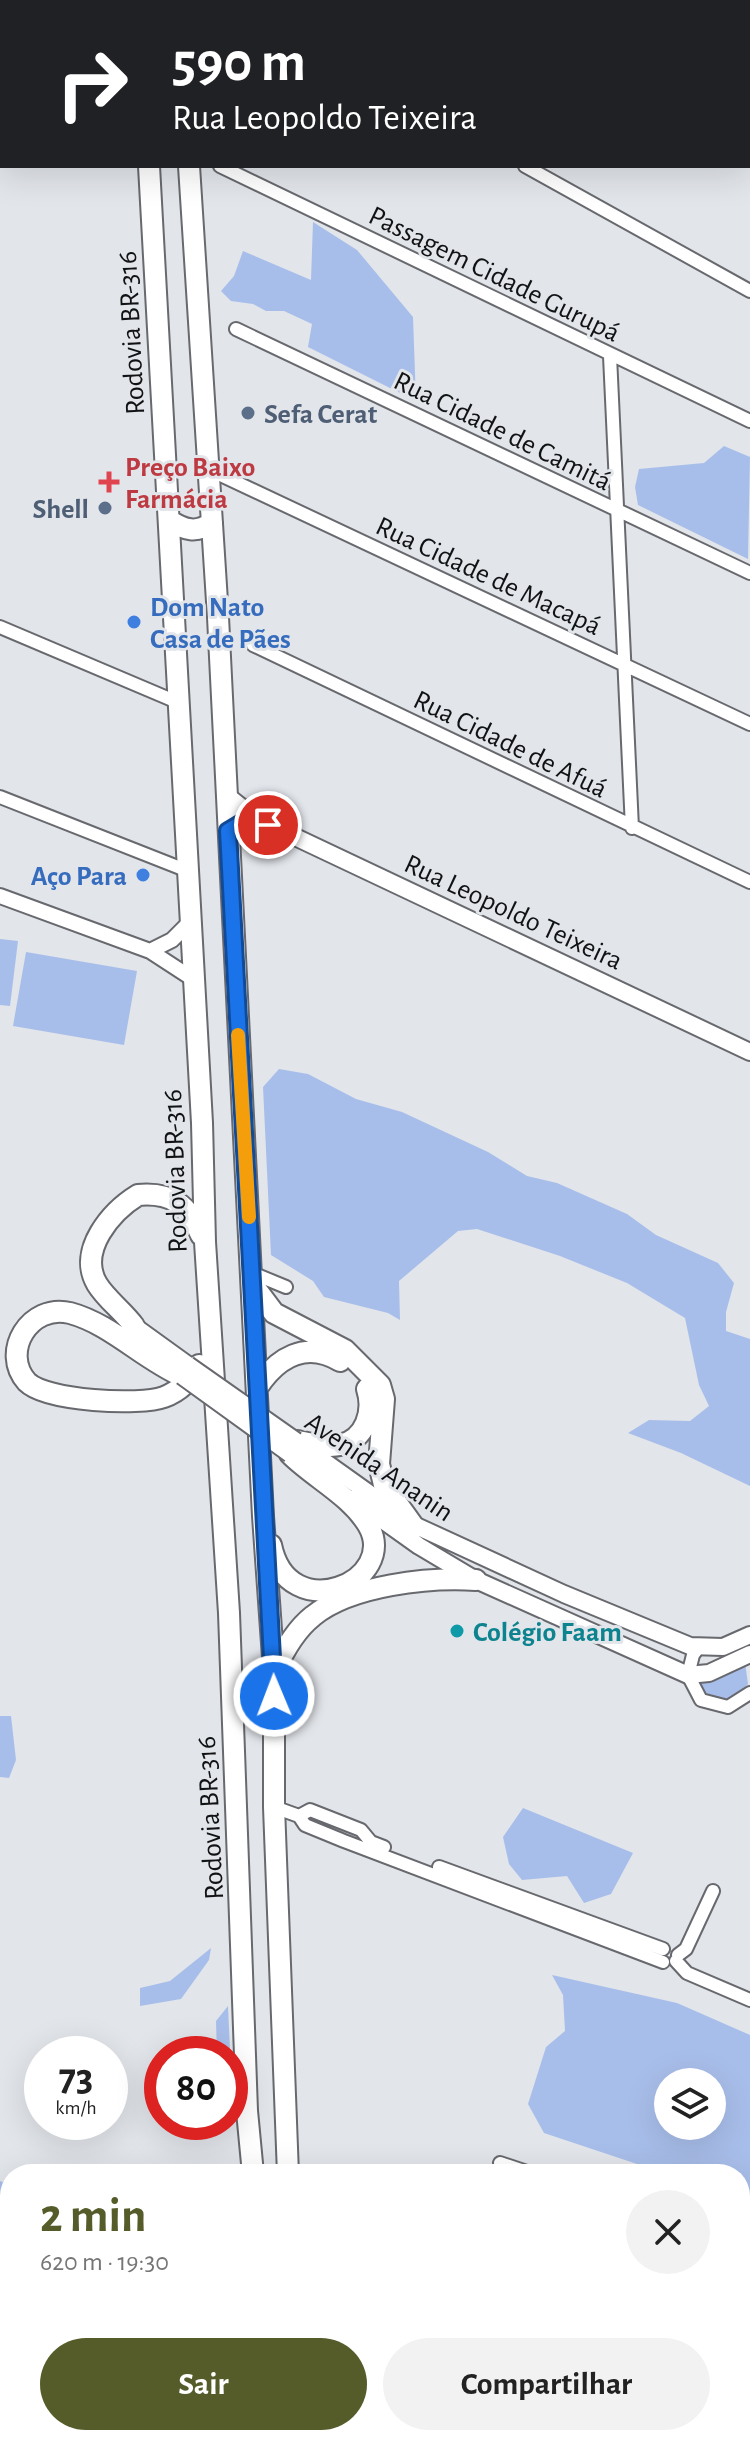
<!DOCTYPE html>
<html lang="pt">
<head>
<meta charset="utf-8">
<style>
	body { margin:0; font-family:"Alegreya Sans",sans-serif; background:#f2f2f2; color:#222; height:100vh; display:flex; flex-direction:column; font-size:30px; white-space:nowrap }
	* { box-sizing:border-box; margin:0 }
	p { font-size:26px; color:#767676 }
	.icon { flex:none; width:44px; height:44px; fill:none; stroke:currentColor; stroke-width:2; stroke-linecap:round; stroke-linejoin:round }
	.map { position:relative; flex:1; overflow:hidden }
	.side { position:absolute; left:0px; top:2164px; width:750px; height:282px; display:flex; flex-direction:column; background:#fff; border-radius:32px 32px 0 0; box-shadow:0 8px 32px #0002 }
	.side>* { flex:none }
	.top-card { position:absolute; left:0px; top:0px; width:750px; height:168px; box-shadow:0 8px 32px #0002; background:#202124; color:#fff; overflow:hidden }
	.controls { position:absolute; left:654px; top:2068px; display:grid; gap:16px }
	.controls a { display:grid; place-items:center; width:72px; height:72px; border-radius:50%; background:#fff; box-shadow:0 8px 32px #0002; font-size:40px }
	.speed { position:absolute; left:24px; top:2036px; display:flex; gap:16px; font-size:40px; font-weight:700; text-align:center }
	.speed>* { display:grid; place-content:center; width:104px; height:104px; border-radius:50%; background:#fff; box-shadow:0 8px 32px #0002; line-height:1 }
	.speed small { font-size:20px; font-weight:400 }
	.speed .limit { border:12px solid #d22; background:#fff; color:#111 }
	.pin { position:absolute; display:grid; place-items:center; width:68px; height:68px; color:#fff; margin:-34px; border:4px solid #fff; border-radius:50%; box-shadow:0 2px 8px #0007 }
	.me { position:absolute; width:88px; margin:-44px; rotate:359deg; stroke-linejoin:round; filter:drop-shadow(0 0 6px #0008) }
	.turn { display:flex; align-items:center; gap:28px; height:168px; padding:0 40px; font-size:36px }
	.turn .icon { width:104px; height:104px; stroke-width:2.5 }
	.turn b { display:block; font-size:56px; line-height:68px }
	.round { display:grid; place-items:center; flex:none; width:84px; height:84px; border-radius:42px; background:#f2f2f2 }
	.overview { display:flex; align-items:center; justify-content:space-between; height:136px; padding:0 40px }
	h1 { font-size:48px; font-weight:700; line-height:60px; color:#555c2a }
	.action { display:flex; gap:16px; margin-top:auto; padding:16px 40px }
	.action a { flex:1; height:92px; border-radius:48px; background:#555c2a; color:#fff; font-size:32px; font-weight:700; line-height:92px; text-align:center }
	.action a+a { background:#f2f2f2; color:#222 }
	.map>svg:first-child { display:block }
	.green { fill:#a8beea; fill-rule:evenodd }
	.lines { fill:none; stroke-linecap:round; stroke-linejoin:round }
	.minor-casing { stroke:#67696e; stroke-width:16 }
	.tertiary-casing { stroke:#67696e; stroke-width:18 }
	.secondary-casing { stroke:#67696e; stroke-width:20 }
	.trunk-casing { stroke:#67696e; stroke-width:24 }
	.minor { stroke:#fff; stroke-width:12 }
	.tertiary { stroke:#fff; stroke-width:14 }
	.secondary { stroke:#fff; stroke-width:16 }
	.trunk { stroke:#fff; stroke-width:20 }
	.secondary-bridge-casing { stroke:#67696e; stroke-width:20; stroke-linecap:butt }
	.secondary-bridge { stroke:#fff; stroke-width:16 }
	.route-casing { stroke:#114b97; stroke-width:20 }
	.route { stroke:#1a73e8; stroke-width:14 }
	.slow { stroke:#f59e0b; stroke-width:14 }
	.service-dot { fill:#5c6f8a; stroke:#e2e5ea; stroke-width:3 }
	.health-dot { fill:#e0444e; stroke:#e2e5ea; stroke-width:3 }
	.shop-dot { fill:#3f7fe0; stroke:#e2e5ea; stroke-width:3 }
	.culture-dot { fill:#0f9aa8; stroke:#e2e5ea; stroke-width:3 }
	.labels { text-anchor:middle; stroke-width:6; stroke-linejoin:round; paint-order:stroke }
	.street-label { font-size:28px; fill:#111214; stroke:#e2e5ea }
	.service-label { font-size:28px; font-weight:bold; fill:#4e5e75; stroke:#e2e5ea; text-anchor:start }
	.health-label { font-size:28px; font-weight:bold; fill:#be3a42; stroke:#e2e5ea; text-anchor:start }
	.shop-label { font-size:28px; font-weight:bold; fill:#366cbe; stroke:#e2e5ea; text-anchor:start }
	.culture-label { font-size:28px; font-weight:bold; fill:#0d838f; stroke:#e2e5ea; text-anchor:start }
</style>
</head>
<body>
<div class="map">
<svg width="750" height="2445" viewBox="0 0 750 2445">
	<rect width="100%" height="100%" fill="#e2e5ea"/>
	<path class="green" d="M0,0L102,2H2V107Z
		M313,222L357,250L413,317L416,401L308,347L312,324L284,311H266L253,304L231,301L221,291L234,276L243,251L311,280Z
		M724,446L750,457L748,559L638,505L635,487L639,469L704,463Z
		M0,939L18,941L10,1006L0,1005Z
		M26,952L137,971L124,1045L13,1026Z
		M279,1069L308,1074L356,1099L402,1112L488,1152L527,1176L557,1183L627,1214L656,1235L718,1263L734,1283L726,1312V1331L750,1339V1486L681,1453L628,1433L649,1420L690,1421L709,1406L699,1385L685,1318L627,1283L560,1256L477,1229L458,1231L399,1281L400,1320L388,1313L324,1297L313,1281L271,1255L263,1087Z
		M745,1662L748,1684L732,1700C717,1701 706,1698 699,1684Z
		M0,1716H11L16,1760L9,1778L0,1777Z
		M523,1808L633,1853L611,1894L584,1903L567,1876L522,1880L509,1864L503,1837Z
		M211,1948L209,1960L181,1999L140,2006V1988L170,1981Z
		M552,1975L677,2003L750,2035V2202L740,2199V2174H667L544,2133L528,2104L546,2047L565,2031L563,1995ZM668,2082H712V2126H668Z
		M228,2006L232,2094L230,2054H217L216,2021Z
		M0,2181L10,2185V2415L0,2424Z"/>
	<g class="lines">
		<defs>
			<path id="minor" d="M204,0L208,2
				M668,0L672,2
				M748,41L750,42
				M220,166L750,421
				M525,166L750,291
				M236,329L750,573
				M610,356L632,828
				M208,469L750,724
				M0,627L177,702
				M253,645L750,882
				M0,797L188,871
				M252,1273L286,1287
				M699,1647L693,1655L688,1675L701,1700L728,1707L750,1693
				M274,1807L299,1816L305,1825L344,1841L663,1962
				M299,1816L310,1810L361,1830L371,1842L384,1847
				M439,1867L663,1949
				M678,1955L686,1949L713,1891
				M676,1961L687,1973L750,2000
				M500,2163L533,2174
				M740,2242L750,2245
				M740,2334L750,2337
				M740,2429L750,2433"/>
			<path id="tertiary" d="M0,896L150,951L193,979
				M150,951L172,940L190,922"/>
			<path id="secondary" d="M225,794L255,818L750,1052
				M134,1326L188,1365
				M297,1442L412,1524L564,1594L690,1646L723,1647L750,1635
				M353,1499L419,1546L476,1580L688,1675L709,1673L750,1654"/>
			<path id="trunk" d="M141,0V2
				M182,0V2
				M149,166L202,1123L205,1242L229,1613L247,2111L253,2174
				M189,166L218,617L263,1516L274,1672V1807L288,2174
				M169,520C184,530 197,534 212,522
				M253,1285L274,1313L345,1350L380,1385L384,1399L379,1464L384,1485L412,1524
				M134,1326C123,1311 106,1299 97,1284C77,1250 112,1211 138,1195C172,1192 188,1205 201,1235
				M182,1376C143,1359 111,1324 70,1313C30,1303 0,1352 27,1382C46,1401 140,1406 164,1397C180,1391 191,1380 199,1365
				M257,1388C277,1358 305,1340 340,1361
				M296,1441C310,1443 326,1448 340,1445C366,1439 374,1411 367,1389
				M271,1545C288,1629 401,1581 368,1525C350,1495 314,1478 290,1454
				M274,1672C283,1652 295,1630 313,1616C351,1585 429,1577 476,1580
				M265,2436V2445
				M297,2436L298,2445"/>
		</defs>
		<use href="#minor" class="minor-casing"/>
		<use href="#tertiary" class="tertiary-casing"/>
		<use href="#secondary" class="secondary-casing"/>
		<use href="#trunk" class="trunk-casing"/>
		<use href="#minor" class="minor"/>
		<use href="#tertiary" class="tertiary"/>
		<use href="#secondary" class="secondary"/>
		<use href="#trunk" class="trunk"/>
		<defs>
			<path id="secondary-bridge" d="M188,1365L296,1441
				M182,1376L290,1454"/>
		</defs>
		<use href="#secondary-bridge" class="secondary-bridge-casing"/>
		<use href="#secondary-bridge" class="secondary-bridge"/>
	</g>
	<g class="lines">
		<defs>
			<path id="route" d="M268,825L248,819L228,831L274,1696"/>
		</defs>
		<use href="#route" class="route-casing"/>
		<use href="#route" class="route"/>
		<path class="slow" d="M238,1035L249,1217"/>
	</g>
	<g class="service-dot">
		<circle cx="248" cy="413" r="8"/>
		<circle cx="105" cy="508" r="8"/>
	</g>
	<path class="health-dot" d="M105 470h8v8h8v8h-8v8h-8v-8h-8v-8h8z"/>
	<g class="shop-dot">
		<circle cx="134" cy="622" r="8"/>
		<circle cx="143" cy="875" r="8"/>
	</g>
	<circle class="culture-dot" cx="457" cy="1631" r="8"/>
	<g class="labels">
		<g class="street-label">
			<text transform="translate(495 273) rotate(26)" y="10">Passagem Cidade Gurupá</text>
			<text transform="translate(130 333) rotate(-93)" y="10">Rodovia BR-316</text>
			<text transform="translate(503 430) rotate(26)" y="10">Rua Cidade de Camitá</text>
			<text transform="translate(489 575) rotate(25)" y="10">Rua Cidade de Macapá</text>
			<text transform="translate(511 743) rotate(26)" y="10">Rua Cidade de Afuá</text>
			<text transform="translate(514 911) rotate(25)" y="10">Rua Leopoldo Teixeira</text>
			<text transform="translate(174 1171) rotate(-92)" y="10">Rodovia BR-316</text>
			<text transform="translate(380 1466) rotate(34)" y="10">Avenida Ananin</text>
			<text transform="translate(209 1818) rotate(-93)" y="10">Rodovia BR-316</text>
		</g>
		<g class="service-label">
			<text x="264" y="423">Sefa Cerat</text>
			<text x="89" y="518" text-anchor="end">Shell</text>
		</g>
		<g class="health-label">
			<text x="125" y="476">Preço Baixo<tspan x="125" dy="32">Farmácia</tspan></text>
		</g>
		<g class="shop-label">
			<text x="150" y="616">Dom Nato<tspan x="150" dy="32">Casa de Pães</tspan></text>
			<text x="127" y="885" text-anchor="end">Aço Para</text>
		</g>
		<g class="culture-label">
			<text x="473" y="1641">Colégio Faam</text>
		</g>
	</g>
</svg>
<div class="controls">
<a><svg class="icon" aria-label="layers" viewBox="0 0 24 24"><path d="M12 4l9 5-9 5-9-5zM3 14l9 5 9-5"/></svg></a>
</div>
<div class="speed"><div>73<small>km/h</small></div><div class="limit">80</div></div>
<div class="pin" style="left:268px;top:825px;background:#d93025"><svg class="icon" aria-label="arrive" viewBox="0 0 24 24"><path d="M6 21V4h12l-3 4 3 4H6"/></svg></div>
<svg class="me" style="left:274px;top:1696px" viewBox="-20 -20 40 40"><circle r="17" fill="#1a73e8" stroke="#fff" stroke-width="3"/><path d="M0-11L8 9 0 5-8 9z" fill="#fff"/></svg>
<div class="top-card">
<div class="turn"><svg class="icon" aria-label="right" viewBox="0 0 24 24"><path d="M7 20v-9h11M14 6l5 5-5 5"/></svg><div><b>590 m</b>Rua Leopoldo Teixeira</div></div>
</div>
<section class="side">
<div class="overview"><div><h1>2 min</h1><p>620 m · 19:30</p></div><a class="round"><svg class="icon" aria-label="close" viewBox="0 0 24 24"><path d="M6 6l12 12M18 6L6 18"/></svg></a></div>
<div class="action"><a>Sair</a><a>Compartilhar</a></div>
</section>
</div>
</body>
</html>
